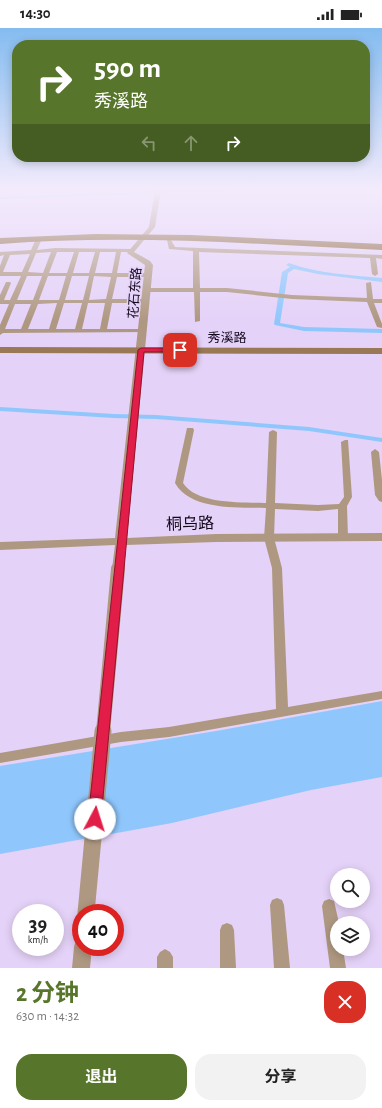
<!DOCTYPE html>
<html lang="zh">
<head>
<meta charset="utf-8">
<style>
	body { margin:0; font-family:"Alegreya Sans","Noto Sans SC",sans-serif; background:#f2f2f2; color:#222; height:100vh; display:flex; flex-direction:column; font-size:15px; white-space:nowrap }
	* { box-sizing:border-box; margin:0 }
	p { font-size:13px; color:#767676 }
	.icon { flex:none; width:22px; height:22px; fill:none; stroke:currentColor; stroke-width:2; stroke-linecap:round; stroke-linejoin:round }
	.map { position:relative; height:940px; overflow:hidden }
	.drawer { display:flex; flex-direction:column; background:#fff; flex:1 }
	.drawer>* { flex:none }
	.guide { position:absolute; left:12px; top:12px; width:358px; height:122px; border-radius:16px; box-shadow:0 2px 10px #0003; background:#57752b; color:#fff; overflow:hidden }
	.buttons { position:absolute; left:330px; top:840px; display:grid; gap:8px }
	.buttons a { display:grid; place-items:center; width:40px; height:40px; border-radius:50%; background:#fff; box-shadow:0 2px 10px #0003; font-size:20px }
	.speed { position:absolute; left:12px; top:876px; display:flex; gap:8px; font-size:20px; font-weight:700; text-align:center }
	.speed>* { display:grid; place-content:center; width:52px; height:52px; border-radius:50%; background:#fff; box-shadow:0 2px 10px #0003; line-height:1 }
	.speed small { font-size:10px; font-weight:400 }
	.speed .limit { border:6px solid #d22; background:#fff; color:#111 }
	.pin { position:absolute; display:grid; place-items:center; width:34px; height:34px; color:#fff; margin:-17px; border-radius:8px; box-shadow:0 2px 6px #0006 }
	.me { position:absolute; width:44px; margin:-22px; rotate:5deg; stroke-linejoin:round; filter:drop-shadow(0 0 3px #0008) }
	.turn { display:flex; align-items:center; gap:14px; height:84px; padding:0 16px; font-size:18px }
	.turn .icon { width:52px; height:52px; stroke-width:2.5 }
	.turn b { display:block; font-size:28px; line-height:34px }
	.lanes { display:flex; align-items:center; height:38px; padding:0 16px; background:#0003; justify-content:center; gap:20px; direction:ltr }
	.lanes .off { opacity:.35 }
	.round { display:grid; place-items:center; flex:none; width:42px; height:42px; border-radius:16px; background:#f2f2f2 }
	.head { display:flex; align-items:center; justify-content:space-between; height:68px; padding:0 16px }
	h1 { font-size:24px; font-weight:700; line-height:30px; color:#57752b }
	.primary-button { display:flex; gap:8px; margin-top:auto; padding:8px 16px }
	.primary-button a { flex:1; height:46px; border-radius:16px; background:#57752b; color:#fff; font-size:16px; font-weight:700; line-height:46px; text-align:center }
	.primary-button a+a { background:#f2f2f2; color:#222 }
	.status { display:flex; justify-content:space-between; align-items:center; height:28px; padding:0 20px; background:#fff; direction:ltr }
	.status svg { height:11px; fill:currentColor }
	.map>svg:first-child { display:block }
	.water { fill:#8fc7fd }
	.lines { fill:none; stroke-linecap:round; stroke-linejoin:round }
	.canal { fill:#8fc7fd; fill-rule:evenodd }
	.minor { fill:#af9881; fill-rule:evenodd }
	.tertiary { fill:#af9881; fill-rule:evenodd }
	.secondary { fill:#987855; fill-rule:evenodd }
	.primary { fill:#876033; fill-rule:evenodd }
	.tertiary-bridge-far1 { stroke:#af9881; stroke-width:14 }
	.tertiary-bridge { stroke:#af9881; stroke-width:17 }
	.route { fill:#e11d48; stroke:#92132f }
	.labels { text-anchor:middle; stroke-width:3; stroke-linejoin:round; paint-order:stroke }
	.far-street-label { font-size:13px; fill:#13071c; stroke:#e5d2f8 }
	.street-label { font-size:16px; fill:#13071c; stroke:#e5d2f8 }
</style>
</head>
<body>
<div class="status"><b>14:30</b><svg viewBox="0 0 49 12"><path d="M0 12V9h3v3zM5 12V6h3v6zM10 12V3h3v9zM15 12V0h3v12zM26 1h20v11H26zM47 4h2v5h-2z"/></svg></div>
<div class="map">
<svg width="382" height="940" viewBox="0 0 382 940">
	<rect width="100%" height="100%" fill="#e5d2f8"/>
	<path class="water" d="M382,673V749L311,762L172,795L0,826V738L216,703Z"/>
	<g class="lines">
		<path class="canal" d="M202,162H231L229,163L0,171V169Z
			M289,235C319,246 351,247 382,250V254L318,246L294,241L288,245L280,295L304,299L382,301V305L304,303L275,297L274,296L282,244L290,239L286,237Z
			M0,379L114,386L156,387L309,399L382,410V414L309,403L156,391L114,390L0,383Z"/>
		<path class="minor" d="M38,211L41,213L37,222L55,220L133,221L134,222L131,224H121L117,245H148L151,247L148,249H117L112,271H146L149,273L146,275H112L107,301H143L146,303L145,304L3,305L0,307V297L9,276H0V267L6,254H10L11,255L4,272H10L21,248H0V238L4,227L0,228V224L31,222L35,213ZM51,224L43,245L28,244L36,225ZM57,224H74L67,245H49ZM79,224H95L89,245H73ZM100,224H116L112,245H95ZM30,226L22,244H3L10,227ZM27,248H42L33,272H17ZM48,248H66L59,272H39ZM72,248H89L83,272H65ZM94,248L111,249L106,271L89,272ZM57,275L49,301H28L38,276ZM64,275H82L75,301H56ZM88,275H105L100,301H82ZM15,276H31L21,301H5Z
			M167,212H171L175,219L382,227V231L376,230L378,246L375,248L372,246L370,230L199,224L200,260H227L292,267L367,270L366,255L371,254L373,271H382V275H374L382,296V300L377,299L367,274L292,271L227,264H200V293L195,294L194,264H147L144,262L147,260H193V223L169,221Z
			M187,400H193L194,402L183,455C197,477 243,474 266,475L269,404L273,402L277,404L275,475L318,477L339,476L344,469L341,414L345,412H348L352,469L347,478L348,510L346,512H340L338,510V481L318,483L275,481L274,510L282,540L288,679L382,663V671L169,709L121,714L0,735V725L121,704L169,699L276,681L272,540L264,510L266,480C238,479 191,483 175,455Z
			M375,421L379,424L382,452V474L379,473L375,467L371,424Z
			M277,870L282,872L284,877L290,940H274L270,877L272,872Z
			M329,871L334,873L339,895H337V921H343L346,940H330L322,878L324,873Z
			M227,895L232,897L234,902L236,940H220V902L222,897Z
			M165,921L170,924L173,929V940H157V929L160,924Z"/>
		<path class="tertiary" d="M155,162H161L155,199L134,224L150,233L153,237L127,510L216,506L382,505V513L216,514L126,517L124,541L122,544H114L112,541L115,517L0,522V514L115,510L145,237L127,225L149,199Z
			M81,911V919H92L90,940H72L74,919L76,912Z"/>
		<path class="secondary" d="M0,319L382,320V326L0,325Z"/>
		<path class="primary" d="M95,206L191,207L382,216V222C254,216 128,206 0,216V210Z"/>
		<path class="tertiary-bridge-far1" d="M103,704L118,541"/>
		<path class="tertiary-bridge" d="M86,885L103,703"/>
	</g>
	<linearGradient id="sky" x2="0" y2="1"><stop stop-color="#84bcf0"/><stop offset="0.55" stop-color="#f3ebfc"/><stop offset="1" stop-color="#f3ebfc" stop-opacity="0"/></linearGradient>
	<rect width="382" height="293" fill="url(#sky)"/>
	<path class="route" d="M180,320L184,322L183,324H144L101,791L100,796L95,797L90,796L88,791L138,322L141,320Z"/>
	<g class="labels">
		<g class="far-street-label">
			<text transform="translate(134 265) rotate(-86)" y="5">花石东路</text>
			<text x="227" y="314">秀溪路</text>
		</g>
		<g class="street-label">
			<text transform="translate(190 495) rotate(-2)" y="6">桐乌路</text>
		</g>
	</g>
</svg>
<div class="buttons">
<a><svg class="icon" aria-label="search" viewBox="0 0 24 24"><circle cx="10" cy="10" r="6"/><path d="M15 15l6 6"/></svg></a>
<a><svg class="icon" aria-label="layers" viewBox="0 0 24 24"><path d="M12 4l9 5-9 5-9-5zM3 14l9 5 9-5"/></svg></a>
</div>
<div class="speed"><div>39<small>km/h</small></div><div class="limit">40</div></div>
<div class="pin" style="left:180px;top:322px;background:#d93025"><svg class="icon" aria-label="arrive" viewBox="0 0 24 24"><path d="M6 21V4h12l-3 4 3 4H6"/></svg></div>
<svg class="me" style="left:95px;top:791px" viewBox="-20 -20 40 40"><circle r="19" fill="#fff"/><path d="M0-13L10 11 0 6-10 11z" fill="#e11d48"/></svg>
<div class="guide">
<div class="turn"><svg class="icon" aria-label="right" viewBox="0 0 24 24"><path d="M7 20v-9h11M14 6l5 5-5 5"/></svg><div><b>590 m</b>秀溪路</div></div>
<div class="lanes"><svg class="icon off" aria-label="left" viewBox="0 0 24 24"><path d="M17 20v-9H6M10 6l-5 5 5 5"/></svg><svg class="icon off" aria-label="ahead" viewBox="0 0 24 24"><path d="M12 20V5M6 11l6-6 6 6"/></svg><svg class="icon" aria-label="right" viewBox="0 0 24 24"><path d="M7 20v-9h11M14 6l5 5-5 5"/></svg></div>
</div>
</div>
<section class="drawer">
<div class="head"><div><h1>2 分钟</h1><p>630 m · 14:32</p></div><a class="round" style="background:#d93025;color:#fff"><svg class="icon" aria-label="close" viewBox="0 0 24 24"><path d="M6 6l12 12M18 6L6 18"/></svg></a></div>
<div class="primary-button"><a>退出</a><a>分享</a></div>
</section>
</body>
</html>
